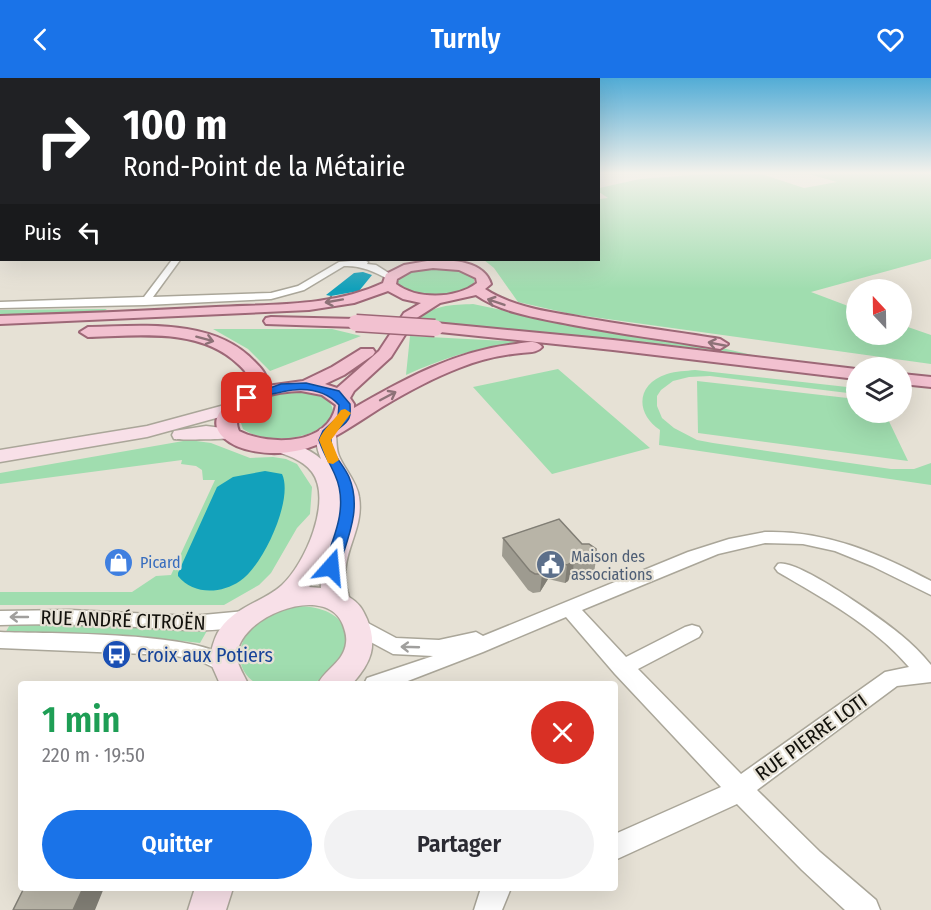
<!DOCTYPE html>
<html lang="fr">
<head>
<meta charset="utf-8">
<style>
	body { margin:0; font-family:"Fira Sans Condensed",sans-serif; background:#f2f2f3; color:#2b2b33; height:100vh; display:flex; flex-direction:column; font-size:22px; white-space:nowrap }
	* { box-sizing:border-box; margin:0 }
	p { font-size:20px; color:#7c7c81 }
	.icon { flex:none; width:33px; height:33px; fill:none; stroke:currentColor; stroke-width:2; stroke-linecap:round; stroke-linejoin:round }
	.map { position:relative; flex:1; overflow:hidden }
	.side { position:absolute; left:18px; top:603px; width:600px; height:210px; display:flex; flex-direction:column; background:#fff; border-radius:6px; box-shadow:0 6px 24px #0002 }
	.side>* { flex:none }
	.banner { position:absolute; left:0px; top:0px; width:600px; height:183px; box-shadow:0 6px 24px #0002; background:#202124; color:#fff; overflow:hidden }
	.needle { width:39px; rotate:338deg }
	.fabs { position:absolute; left:846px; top:201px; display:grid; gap:12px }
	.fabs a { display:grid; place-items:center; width:66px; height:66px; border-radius:50%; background:#fff; box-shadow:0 6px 24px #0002; font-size:30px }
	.pin { position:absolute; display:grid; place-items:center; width:51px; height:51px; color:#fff; margin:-26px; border-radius:12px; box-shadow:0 3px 9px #0006 }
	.me { position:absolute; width:66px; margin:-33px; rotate:18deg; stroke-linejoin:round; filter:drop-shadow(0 0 4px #0008) }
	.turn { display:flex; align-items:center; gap:21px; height:126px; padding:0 24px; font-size:27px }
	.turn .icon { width:78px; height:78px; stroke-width:2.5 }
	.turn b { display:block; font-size:42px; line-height:51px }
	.then { display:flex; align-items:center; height:57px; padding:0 24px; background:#0003; gap:12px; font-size:22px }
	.round { display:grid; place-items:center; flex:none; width:63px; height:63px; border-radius:32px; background:#f2f2f3 }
	.head { display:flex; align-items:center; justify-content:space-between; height:102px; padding:0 24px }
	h1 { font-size:36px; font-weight:600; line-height:45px; color:#1e9e55 }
	.cta { display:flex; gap:12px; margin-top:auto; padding:12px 24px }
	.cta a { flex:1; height:69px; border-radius:36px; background:#1a73e8; color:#fff; font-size:24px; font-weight:600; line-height:69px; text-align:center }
	.cta a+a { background:#f2f2f3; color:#2b2b33 }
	header { display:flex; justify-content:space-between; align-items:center; height:78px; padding:0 24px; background:#1a73e8; color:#fff; font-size:27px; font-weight:600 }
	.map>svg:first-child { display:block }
	.green { fill:#a0ddaf }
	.water { fill:#12a1bb }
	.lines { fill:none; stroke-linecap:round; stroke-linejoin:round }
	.minor-casing { stroke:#aaa699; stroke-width:3 }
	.secondary-casing { stroke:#aaa699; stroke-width:3 }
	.primary-casing { stroke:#9d6877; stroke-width:4 }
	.minor { fill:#fff; fill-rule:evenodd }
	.secondary { fill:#f8e0e8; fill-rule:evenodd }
	.primary { fill:#f2c1d0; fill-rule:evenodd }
	.primary-bridge-casing { stroke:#9d6877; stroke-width:19; stroke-linecap:butt }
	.primary-bridge { stroke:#f2c1d0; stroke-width:16 }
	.wall { fill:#9e9b90 }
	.shaded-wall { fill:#817e75 }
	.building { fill:#b8b4a7; stroke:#817e75; stroke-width:1.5 }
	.oneway { stroke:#8d7177 }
	.oneway2 { stroke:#a09f9d }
	.route { fill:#1a73e8; stroke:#114b97; stroke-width:1.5 }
	.slow { fill:#f59e0b }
	.labels { text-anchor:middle; stroke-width:4.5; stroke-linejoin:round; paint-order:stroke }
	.service-label { font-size:16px; fill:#4e5e75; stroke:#e6e1d5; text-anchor:start }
	.shop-label { font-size:16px; fill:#366cbe; stroke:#e6e1d5; text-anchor:start }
	.near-street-label { font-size:20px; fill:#11100b; stroke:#e6e1d5 }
	.near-transit-label { font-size:20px; fill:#164399; stroke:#e6e1d5; text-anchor:start }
</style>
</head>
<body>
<header><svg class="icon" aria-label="back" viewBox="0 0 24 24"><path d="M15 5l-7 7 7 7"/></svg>Turnly<svg class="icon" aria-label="heart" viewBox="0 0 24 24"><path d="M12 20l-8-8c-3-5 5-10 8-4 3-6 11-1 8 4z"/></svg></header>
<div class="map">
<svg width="931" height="832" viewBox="0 0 931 832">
	<rect width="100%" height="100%" fill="#e6e1d5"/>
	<path class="green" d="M718,95L761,96L804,110L837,104L805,95H931V181L811,214L856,231V256H902V247L931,257V286L571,236L518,224L494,190L484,182H598L599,121L608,120L599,114V110L640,101Z
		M434,189L465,194L474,200V205C458,222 415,222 398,206V201L408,194Z
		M473,226L569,246L709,267L761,279L527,253L452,246H417C426,226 455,227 473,226Z
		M107,231L104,233L0,238V232Z
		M213,251H332L361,258L270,293L248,271Z
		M410,258L525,264C482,268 445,279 406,297Z
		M558,291L650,370L552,396L473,309Z
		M695,292L856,310V316L710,298L689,299L673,303L661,312L657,318V328L662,340L674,350L697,362L713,365L891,391H914L931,385V407L659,367L660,352C635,335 636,306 667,296C676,293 686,293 695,292Z
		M697,303L856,321V334L885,335L908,383L698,355Z
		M289,313C305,313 329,313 333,332C325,364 265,367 243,351L239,339C248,320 270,316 289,313Z
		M189,362L211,365L250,380L273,379L286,381L297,386L312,409L310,436L297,450L271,495L259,507L224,527H0V514H132L156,498L171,497L215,402H203L202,392L196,388L181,386L182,382L0,406V395Z
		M299,528C337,529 362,551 335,587C329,595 320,604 309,606C293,609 274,606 257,606C231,590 237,560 259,543C270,534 286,530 299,528Z
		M12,543L208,551L200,565L146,559L129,564L4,557Z"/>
	<path class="water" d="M363,194L372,197L359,213L331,218L326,217L354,195Z
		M265,393L282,396C294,421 263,488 240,503C221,516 193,517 178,498V495L217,409L233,399Z"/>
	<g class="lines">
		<defs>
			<path id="minor" d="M172,182H180L153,219L271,215L298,208L339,184L364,182L368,184L367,186L376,187L395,199L388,201C374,193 359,187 344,188L304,212L271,221L145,227L0,230V224L144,219Z
				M765,454C825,452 878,475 931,503V517L872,488L835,473L803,466L765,465L718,476L582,532L626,579L685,549L692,547L699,549L702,554L699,559L638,591L741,696L885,594L909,589C874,548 824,521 778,494L775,490L778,486C797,480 883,542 901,557C912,566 922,576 931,587V604L897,608L757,712L820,774L876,822L880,832H845L802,792L737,726L615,782V756L721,709L615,596L566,539L483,574L400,606H364L367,600L433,578L393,576L352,554L350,549L352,544L359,542L366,544L396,560L439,562L476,554L483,558L688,474L729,461Z
				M70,532L192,538L245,533L252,535L254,540L252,545C215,557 175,551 138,549C92,547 46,545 0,547V533Z
				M0,554C41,556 217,552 235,587L232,593L225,595L198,582L170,577L0,570Z
				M481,810H511L502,832H474Z"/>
			<path id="secondary" d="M232,325L238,326L241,330L238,334L147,359L0,384V372L147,348Z
				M206,348L238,352L240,356L238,360C231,361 180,362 174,361L172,357L174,353Z
				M327,349L334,351C338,358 335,369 339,378C345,392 357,404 359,419C365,456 335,478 349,519C359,525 362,530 367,541C378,568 371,585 352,606H318C325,591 344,584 346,565C347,558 345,553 343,547C327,503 235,539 237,580C238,588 245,599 248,606H220L209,581C212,571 214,559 220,551C236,528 263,524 282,507C305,486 333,422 312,394C302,381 286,377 272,372L269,368L272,364C287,360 310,371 321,381C317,371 314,361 320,351ZM320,491L321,510L309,509Z
				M195,810H233L226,832H188Z"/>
			<path id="primary" d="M433,182C453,182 484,183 491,206L485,211C511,228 544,233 573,238C622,247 671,253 720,261L728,266L720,271C669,262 619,256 568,246C538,240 502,235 476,217L440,225L415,241L391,279L354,313L350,320L354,326V330C404,301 457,272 516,266C525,265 536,261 542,269C537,275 529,274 521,275C500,277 479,282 459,290C433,300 407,314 382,329C353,347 324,370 289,374C270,377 239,374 224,360C203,341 230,320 247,313C251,300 248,295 238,286C199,249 137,258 88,259L80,254L88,249C143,248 214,240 255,284C262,291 268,297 267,308L303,303L332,289L361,271H373L375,274L373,277L344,297L325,306L337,310L379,273L404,235L421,225L403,221L388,213L354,225L309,232L0,246V238C72,236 144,233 216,229C271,226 332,229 383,205L386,196L404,187ZM433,190L459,192L476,200L477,205C456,221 417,222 396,206L397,201L411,193ZM301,313L322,317L336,327C329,368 269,368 239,353C226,322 280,313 301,313Z
				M271,239L356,241L363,245L356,249L266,246L264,243L266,240Z
				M435,245L613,262L856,291V301L613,272L430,253L427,250L430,247Z
				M902,296L931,299V309L902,306Z"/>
		</defs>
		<use href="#minor" class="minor-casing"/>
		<use href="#secondary" class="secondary-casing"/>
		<use href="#primary" class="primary-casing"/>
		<use href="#minor" class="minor"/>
		<use href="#secondary" class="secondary"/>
		<use href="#primary" class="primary"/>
		<defs>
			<path id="primary-bridge" d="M356,245L435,250"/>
		</defs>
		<use href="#primary-bridge" class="primary-bridge-casing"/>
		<use href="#primary-bridge" class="primary-bridge"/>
	</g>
	<path class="wall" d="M559,441L596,482L593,501L573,492L568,503L565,505L548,501L540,514L533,515L528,512L502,478L503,460Z"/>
	<path class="shaded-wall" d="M575,473L573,492L568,503L565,505L567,487Z
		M550,482L548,501L540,514L542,496Z
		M83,810H104L95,832H73Z"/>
	<path class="building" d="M559,441L582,466H589L596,471V475L593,477L596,482L575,473L571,485L567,487L550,482L542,496H535L530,493L503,460Z
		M24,810H83L73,832H13Z"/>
	<defs><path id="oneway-shaft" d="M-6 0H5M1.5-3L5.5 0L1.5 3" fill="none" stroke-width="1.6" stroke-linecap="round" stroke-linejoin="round" transform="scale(1.5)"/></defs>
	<g class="oneway">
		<use href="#oneway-shaft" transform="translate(334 223) rotate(170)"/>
		<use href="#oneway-shaft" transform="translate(496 224) rotate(-161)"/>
		<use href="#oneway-shaft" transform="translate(205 261) rotate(15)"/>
		<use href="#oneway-shaft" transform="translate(717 266) rotate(-169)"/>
		<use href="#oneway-shaft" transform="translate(388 318) rotate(-28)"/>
	</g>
	<g class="oneway2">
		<use href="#oneway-shaft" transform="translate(19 539) rotate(-180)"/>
		<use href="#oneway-shaft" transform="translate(410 569) rotate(-178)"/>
	</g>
	<linearGradient id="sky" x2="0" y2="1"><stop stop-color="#52acd6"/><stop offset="0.45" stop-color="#f4f2ec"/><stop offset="1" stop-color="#f4f2ec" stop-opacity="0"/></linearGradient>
	<rect width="931" height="211" fill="url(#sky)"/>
	<path class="route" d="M306,305L339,313L350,326C350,330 351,336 349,340C346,348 332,352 331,361C330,375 344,387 349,399C362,430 348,459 339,489L337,493H326L323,489C334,459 349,428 335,397C330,385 323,375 319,362L323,353L338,339L339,327C314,300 277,315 247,323L241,320L281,306Z"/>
	<path class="slow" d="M345,331L351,335L331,362L339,382L333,386L328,385L319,362C323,351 334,343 341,332Z"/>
	<defs>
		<symbol id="shop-disc" viewBox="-11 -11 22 22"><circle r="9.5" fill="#3f7fe0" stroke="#e6e1d5"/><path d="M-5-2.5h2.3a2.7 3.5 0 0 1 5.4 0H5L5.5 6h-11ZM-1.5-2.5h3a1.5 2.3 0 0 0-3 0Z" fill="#fff"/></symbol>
		<symbol id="civic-disc" viewBox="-11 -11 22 22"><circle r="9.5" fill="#5c6f8a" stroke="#e6e1d5"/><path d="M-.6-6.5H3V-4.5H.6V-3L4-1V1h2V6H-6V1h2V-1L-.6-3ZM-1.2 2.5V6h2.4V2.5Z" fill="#fff"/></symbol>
		<symbol id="bus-disc" viewBox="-11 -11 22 22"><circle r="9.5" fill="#1a4fb4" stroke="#e6e1d5"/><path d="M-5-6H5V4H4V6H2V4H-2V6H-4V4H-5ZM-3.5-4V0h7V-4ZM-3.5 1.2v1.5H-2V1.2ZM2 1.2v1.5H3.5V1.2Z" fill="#fff"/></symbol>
	</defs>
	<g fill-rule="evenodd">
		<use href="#shop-disc" x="102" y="468" width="33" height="33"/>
		<use href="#civic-disc" x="534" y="470" width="33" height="33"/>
		<use href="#bus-disc" x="100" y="560" width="33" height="33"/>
	</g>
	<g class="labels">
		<g class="service-label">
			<text x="571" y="484">Maison des<tspan x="571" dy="18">associations</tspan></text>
		</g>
		<g class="shop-label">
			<text x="140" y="490">Picard</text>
		</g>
		<g class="near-street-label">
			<text transform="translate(123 542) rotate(2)" y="7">RUE ANDRÉ CITROËN</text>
			<text transform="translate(811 659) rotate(-36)" y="7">RUE PIERRE LOTI</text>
		</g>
		<g class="near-transit-label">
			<text x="137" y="584">Croix aux Potiers</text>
		</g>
	</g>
</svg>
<div class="fabs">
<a><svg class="needle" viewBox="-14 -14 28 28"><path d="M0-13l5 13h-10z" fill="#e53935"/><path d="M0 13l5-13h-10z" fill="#7c7c81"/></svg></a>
<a><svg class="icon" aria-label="layers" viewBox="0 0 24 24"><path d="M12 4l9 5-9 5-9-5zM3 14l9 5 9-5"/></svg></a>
</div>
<div class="pin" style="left:247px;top:320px;background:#d93025"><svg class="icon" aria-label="arrive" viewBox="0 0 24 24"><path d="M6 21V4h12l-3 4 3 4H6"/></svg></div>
<svg class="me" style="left:331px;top:489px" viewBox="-20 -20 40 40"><path d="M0-17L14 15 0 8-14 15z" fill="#1a73e8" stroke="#fff" stroke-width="4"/></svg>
<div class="banner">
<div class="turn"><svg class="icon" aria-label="right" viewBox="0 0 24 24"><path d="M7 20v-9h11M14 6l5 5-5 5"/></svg><div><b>100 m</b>Rond-Point de la Métairie</div></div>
<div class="then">Puis<svg class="icon" aria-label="left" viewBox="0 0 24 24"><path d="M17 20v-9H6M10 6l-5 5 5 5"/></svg></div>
</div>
<section class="side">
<div class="head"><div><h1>1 min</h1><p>220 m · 19:50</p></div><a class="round" style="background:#d93025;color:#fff"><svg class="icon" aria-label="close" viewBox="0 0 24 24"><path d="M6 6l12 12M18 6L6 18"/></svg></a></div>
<div class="cta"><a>Quitter</a><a>Partager</a></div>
</section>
</div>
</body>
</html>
